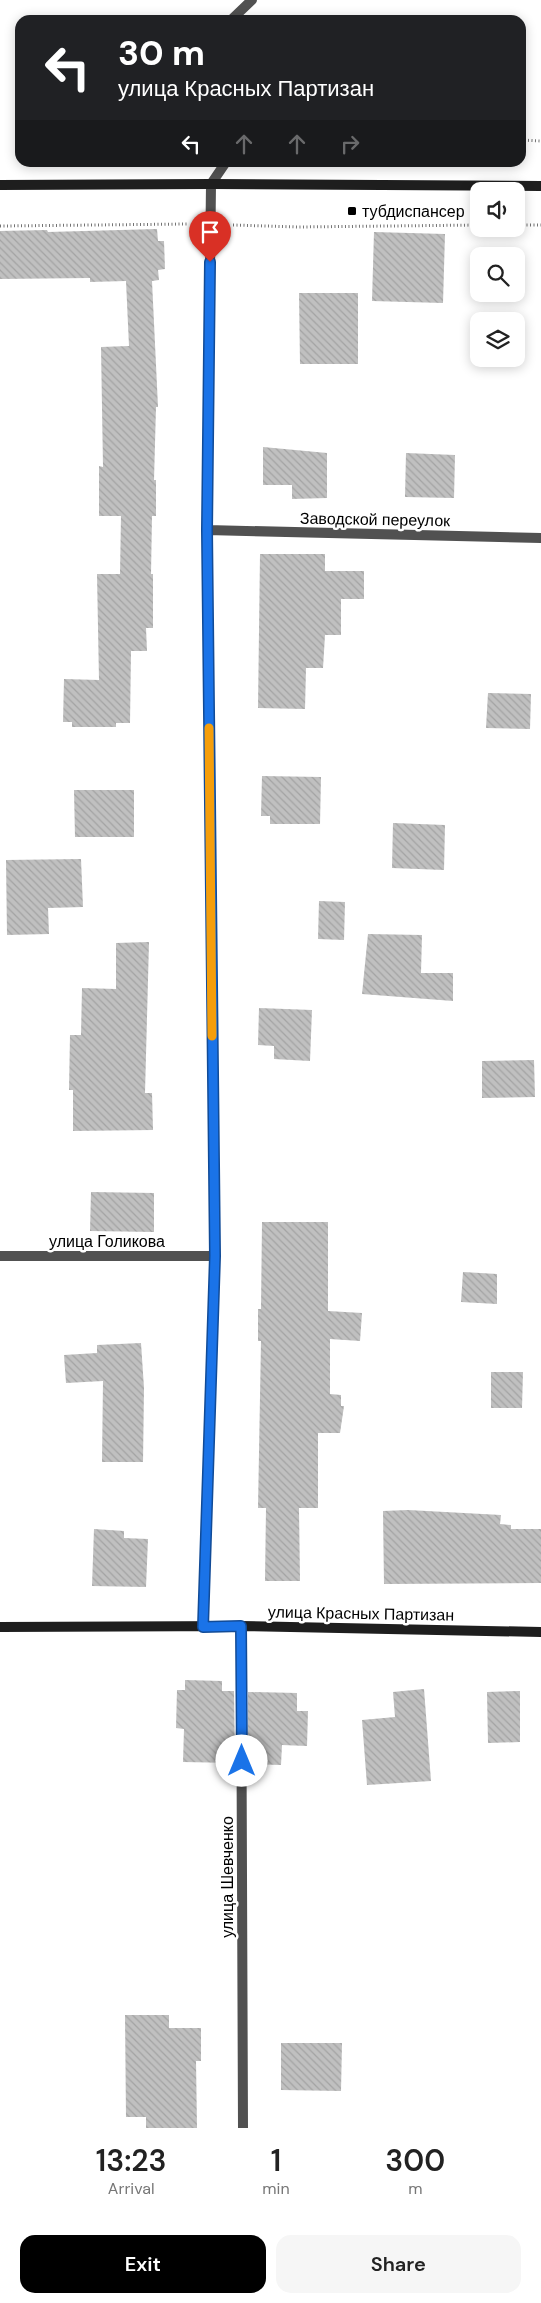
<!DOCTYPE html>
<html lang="en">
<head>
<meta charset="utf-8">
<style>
	body { margin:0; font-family:"DM Sans",sans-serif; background:#f6f6f6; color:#222; height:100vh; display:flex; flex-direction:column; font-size:19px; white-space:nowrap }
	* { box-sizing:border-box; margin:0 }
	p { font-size:16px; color:#767676 }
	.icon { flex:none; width:28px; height:28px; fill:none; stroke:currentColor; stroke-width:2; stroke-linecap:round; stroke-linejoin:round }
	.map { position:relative; height:2128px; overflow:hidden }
	.side { display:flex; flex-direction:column; background:#fff; flex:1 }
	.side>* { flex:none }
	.banner { position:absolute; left:15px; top:15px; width:511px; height:152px; border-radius:15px; box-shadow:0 2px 12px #0003; background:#202124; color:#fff; overflow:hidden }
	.tools { position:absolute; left:470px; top:182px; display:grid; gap:10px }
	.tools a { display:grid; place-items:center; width:55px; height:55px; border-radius:10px; background:#fff; box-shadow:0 2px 12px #0003; font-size:25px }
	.pin { position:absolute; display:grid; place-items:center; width:42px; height:42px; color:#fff; margin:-51px -21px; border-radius:50% 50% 50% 0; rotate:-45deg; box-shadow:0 0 5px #0007 }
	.pin .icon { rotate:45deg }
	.me { position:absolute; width:55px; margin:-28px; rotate:0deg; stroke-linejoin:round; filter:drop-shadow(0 0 4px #0008) }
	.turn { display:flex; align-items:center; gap:18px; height:105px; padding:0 20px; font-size:22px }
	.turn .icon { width:65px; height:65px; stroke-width:2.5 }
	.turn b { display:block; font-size:35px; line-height:42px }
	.lanes { display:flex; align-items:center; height:48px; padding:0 20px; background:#0003; justify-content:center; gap:25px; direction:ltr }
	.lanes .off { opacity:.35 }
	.eta { display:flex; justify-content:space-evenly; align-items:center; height:85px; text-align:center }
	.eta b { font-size:30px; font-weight:600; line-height:35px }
	.cta { display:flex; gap:10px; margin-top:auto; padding:10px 20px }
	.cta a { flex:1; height:58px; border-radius:15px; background:#000; color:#fff; font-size:20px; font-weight:600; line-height:58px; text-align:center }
	.cta a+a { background:#f6f6f6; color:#222 }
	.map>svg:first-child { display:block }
	.building { fill:url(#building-back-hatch) }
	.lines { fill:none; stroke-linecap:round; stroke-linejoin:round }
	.path { stroke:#737373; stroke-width:3; stroke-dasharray:1 2.5; stroke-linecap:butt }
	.lane { stroke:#515151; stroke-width:10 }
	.street { stroke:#515151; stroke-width:10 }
	.secondary { stroke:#1e1e1e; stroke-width:10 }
	.route-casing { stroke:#114b97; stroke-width:12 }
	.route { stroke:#1a73e8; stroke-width:9 }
	.slow { stroke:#f59e0b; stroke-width:9 }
	.poi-dot { fill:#000; stroke:#fff; stroke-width:2 }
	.labels { text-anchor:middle; stroke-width:5; stroke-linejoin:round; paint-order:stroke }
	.poi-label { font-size:16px; fill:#000; stroke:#fff; text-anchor:start }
	.street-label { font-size:16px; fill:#000; stroke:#fff }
</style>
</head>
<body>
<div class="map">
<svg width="541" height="2128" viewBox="0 0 541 2128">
	<defs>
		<pattern id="building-back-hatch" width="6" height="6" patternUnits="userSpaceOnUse" patternTransform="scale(1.25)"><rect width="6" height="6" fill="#c0c0c0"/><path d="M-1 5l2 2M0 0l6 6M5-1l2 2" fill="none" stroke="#a3a3a3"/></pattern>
	</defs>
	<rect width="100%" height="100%" fill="#fff"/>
	<path class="building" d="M157,229L158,241H164L165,269L158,270L159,280L152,281L158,407H156L154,480H156V516H152L151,574H153V628H146L147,651H131L130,723H116V727H72V722H63L64,679L99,680L97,574H120L121,516H99V466L103,467L101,347L129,346L126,281L90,282V278L0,279V231L47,230L48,232Z
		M374,232L445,234L443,303L372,301Z
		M299,293H358V364H300Z
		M263,447L327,453V498L292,499V485H263Z
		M406,453L455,455L454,498L405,497Z
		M260,554H325V571H364V599H341V635H325L323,668H306L305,709L258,708Z
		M488,693L531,694L530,729L486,728Z
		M262,776L321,777L320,824H270V816H261Z
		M74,790H134V837H75Z
		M393,823L445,825L444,870L392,868Z
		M81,859L83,907L48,908L49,934L7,935L6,860Z
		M319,901L345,902L344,940L318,939Z
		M368,934L422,935L421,973H453V1001L362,994Z
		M149,942L145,1093H152L153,1130L73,1131V1090H69L70,1035H81L82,988L116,989V943Z
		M259,1008L312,1010L310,1061L274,1059V1046L258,1045Z
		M534,1060L535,1097L482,1098V1061Z
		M91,1192L154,1193V1232L90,1231Z
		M262,1222H328V1311L362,1313L360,1341L330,1339V1394L341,1395V1406H344L340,1433H318V1508H299L300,1581H265L266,1508H258L261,1341H258V1309H261Z
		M463,1272L497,1274V1304L461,1302Z
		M141,1343L144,1388L143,1462H102L103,1381L66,1383L64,1355L97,1353V1345Z
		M491,1372H523L522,1408H491Z
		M408,1510L501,1515L500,1524L511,1525V1529H541V1583L384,1584L383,1511Z
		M94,1529L124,1531V1538L148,1539L146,1587L92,1586Z
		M185,1680L222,1681V1691H234L235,1763L183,1762L184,1729L176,1728L177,1690H185Z
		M424,1689L431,1781L367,1785L362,1720L395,1717L393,1692Z
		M520,1691V1742L488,1743L487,1692Z
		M248,1692L297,1693V1711H308L307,1746L282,1745L281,1765L248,1764Z
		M125,2015H169V2028H201V2061H196L197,2128H146V2117H126Z
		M281,2043H342L341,2091L281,2090Z"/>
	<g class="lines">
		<path class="path" d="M521,140L541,141
			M233,225L298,227L479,225
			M516,225H541
			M0,226L187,224"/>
		<path class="lane" d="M231,20L252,0
			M211,184L226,162"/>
		<path class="street" d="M207,530L541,538
			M0,1256H215
			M241,1626L243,2128
			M203,1627L215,1256L207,530L211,184"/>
		<path class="secondary" d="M0,185L211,184L541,186
			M0,1627L241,1626L541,1632"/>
	</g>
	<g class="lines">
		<defs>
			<path id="route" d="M210,262L207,530L215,1256L203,1627L241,1626L242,1761"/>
		</defs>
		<use href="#route" class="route-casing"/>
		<use href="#route" class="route"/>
		<path class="slow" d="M209,728L212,1036"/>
	</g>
	<rect class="poi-dot" x="347" y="206" width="10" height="10" rx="2.5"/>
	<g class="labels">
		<g class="poi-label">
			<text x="362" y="217">тубдиспансер</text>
		</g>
		<g class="street-label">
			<text transform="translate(375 519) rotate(1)" y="6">Заводской переулок</text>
			<text x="107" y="1247">улица Голикова</text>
			<text transform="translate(361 1613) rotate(1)" y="6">улица Красных Партизан</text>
			<text transform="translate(227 1877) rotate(-90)" y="6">улица Шевченко</text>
		</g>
	</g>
</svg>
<div class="tools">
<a><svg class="icon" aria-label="sound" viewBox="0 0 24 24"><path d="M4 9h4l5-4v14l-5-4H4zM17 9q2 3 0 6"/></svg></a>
<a><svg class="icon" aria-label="search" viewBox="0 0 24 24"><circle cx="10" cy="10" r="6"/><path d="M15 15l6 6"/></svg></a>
<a><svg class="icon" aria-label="layers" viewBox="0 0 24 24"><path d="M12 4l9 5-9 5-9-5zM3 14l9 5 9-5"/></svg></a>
</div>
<div class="pin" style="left:210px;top:262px;background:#d93025"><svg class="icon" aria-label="arrive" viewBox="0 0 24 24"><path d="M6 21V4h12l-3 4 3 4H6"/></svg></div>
<svg class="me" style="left:242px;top:1761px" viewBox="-20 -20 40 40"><circle r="19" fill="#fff"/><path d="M0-13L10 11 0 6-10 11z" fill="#1a73e8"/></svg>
<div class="banner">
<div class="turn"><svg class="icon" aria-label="left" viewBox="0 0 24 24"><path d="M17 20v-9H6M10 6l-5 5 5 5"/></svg><div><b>30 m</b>улица Красных Партизан</div></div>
<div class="lanes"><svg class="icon" aria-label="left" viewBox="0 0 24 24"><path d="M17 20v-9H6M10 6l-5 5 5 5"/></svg><svg class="icon off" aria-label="ahead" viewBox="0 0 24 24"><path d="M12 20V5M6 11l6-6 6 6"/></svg><svg class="icon off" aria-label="ahead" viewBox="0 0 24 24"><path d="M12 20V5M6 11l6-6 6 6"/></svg><svg class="icon off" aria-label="right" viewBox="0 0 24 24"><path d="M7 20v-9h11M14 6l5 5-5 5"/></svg></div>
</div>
</div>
<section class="side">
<div class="eta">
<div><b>13:23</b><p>Arrival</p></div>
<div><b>1</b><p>min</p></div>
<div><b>300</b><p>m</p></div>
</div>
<div class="cta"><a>Exit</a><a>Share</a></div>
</section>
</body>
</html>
